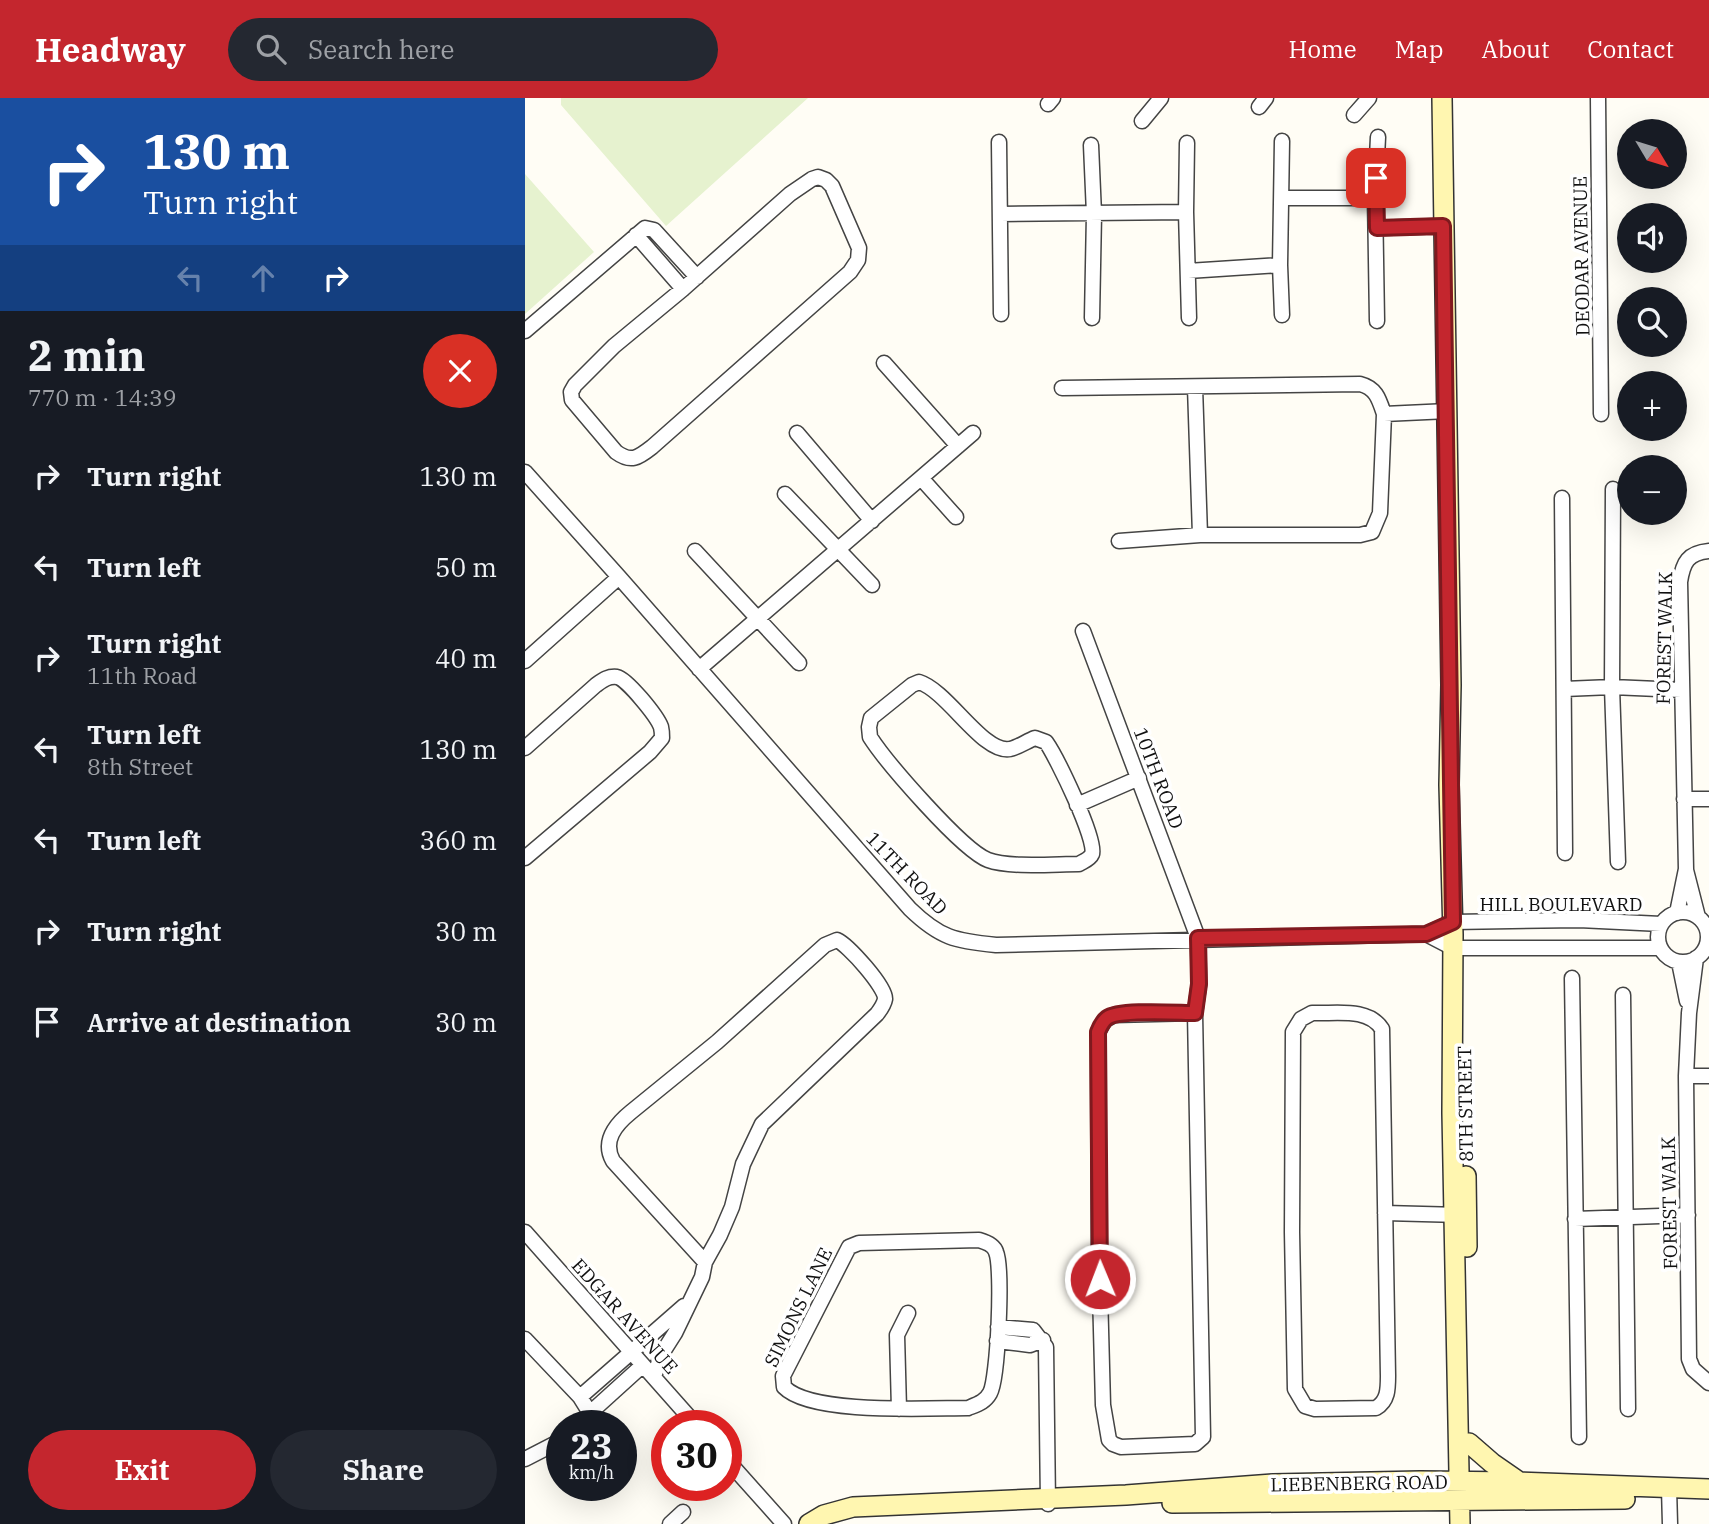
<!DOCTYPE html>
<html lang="en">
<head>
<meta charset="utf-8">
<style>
	body { margin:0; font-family:"IBM Plex Serif",serif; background:#242831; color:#f1f3f6; height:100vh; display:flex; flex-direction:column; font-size:26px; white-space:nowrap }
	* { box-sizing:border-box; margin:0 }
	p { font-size:23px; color:#9ea1a6 }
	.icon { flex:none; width:38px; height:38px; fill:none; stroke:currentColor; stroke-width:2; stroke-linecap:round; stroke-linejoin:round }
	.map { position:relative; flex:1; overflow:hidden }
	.details { display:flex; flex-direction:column; background:#171b24; width:525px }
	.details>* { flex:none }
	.guide { background:#1a4fa0; color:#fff; overflow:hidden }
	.needle { width:46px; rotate:128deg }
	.controls { position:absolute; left:1092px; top:21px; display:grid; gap:14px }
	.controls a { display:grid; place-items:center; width:70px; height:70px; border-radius:50%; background:#171b24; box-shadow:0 7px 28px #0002; font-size:35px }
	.speed { position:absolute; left:21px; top:1312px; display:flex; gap:14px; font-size:35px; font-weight:700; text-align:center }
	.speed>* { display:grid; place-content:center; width:91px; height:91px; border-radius:50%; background:#171b24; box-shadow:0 7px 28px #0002; line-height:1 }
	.speed small { font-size:18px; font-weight:400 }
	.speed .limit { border:10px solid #d22; background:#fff; color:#111 }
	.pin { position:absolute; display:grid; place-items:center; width:60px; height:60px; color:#fff; margin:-30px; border-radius:14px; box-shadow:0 4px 10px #0006 }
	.me { position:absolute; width:77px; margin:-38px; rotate:359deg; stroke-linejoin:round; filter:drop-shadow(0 0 5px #0008) }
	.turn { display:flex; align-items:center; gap:24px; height:147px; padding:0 28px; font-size:32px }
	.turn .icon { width:91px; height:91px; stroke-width:2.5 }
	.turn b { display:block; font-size:49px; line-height:60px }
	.lanes { display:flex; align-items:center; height:66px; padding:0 28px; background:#0003; justify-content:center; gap:35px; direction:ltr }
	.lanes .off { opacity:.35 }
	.round { display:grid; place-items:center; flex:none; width:74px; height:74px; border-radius:37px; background:#242831 }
	.headline { display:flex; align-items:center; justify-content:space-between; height:119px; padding:0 28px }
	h1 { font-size:42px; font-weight:700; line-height:52px }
	.button { display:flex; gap:14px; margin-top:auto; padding:14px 28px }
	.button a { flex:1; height:80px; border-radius:42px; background:#c4262e; color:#fff; font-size:28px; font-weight:700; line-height:80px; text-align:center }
	.button a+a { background:#242831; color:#f1f3f6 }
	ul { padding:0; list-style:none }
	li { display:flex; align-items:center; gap:21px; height:91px; padding:0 28px }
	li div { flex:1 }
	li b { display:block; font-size:26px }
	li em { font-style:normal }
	header { display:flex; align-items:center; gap:42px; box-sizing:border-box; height:98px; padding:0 35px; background:#c4262e; color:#fff }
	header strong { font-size:33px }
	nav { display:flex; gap:38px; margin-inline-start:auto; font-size:24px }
	.search { width:490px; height:63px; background:#242831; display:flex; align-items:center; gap:18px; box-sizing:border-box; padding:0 24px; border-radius:38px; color:#9ea1a6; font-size:26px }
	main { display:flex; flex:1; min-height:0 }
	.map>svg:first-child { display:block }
	.pitch { fill:#e6f2cf }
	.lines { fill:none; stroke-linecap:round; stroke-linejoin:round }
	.street-casing { stroke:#444; stroke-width:17 }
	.secondary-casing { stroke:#333; stroke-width:22 }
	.street { stroke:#fff; stroke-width:14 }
	.secondary { stroke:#fff6b0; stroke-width:19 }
	.route-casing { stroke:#7f191e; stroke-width:18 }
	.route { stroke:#c4262e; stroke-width:12 }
	.labels { text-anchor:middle; stroke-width:7; stroke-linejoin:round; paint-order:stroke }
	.street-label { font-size:19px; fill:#111; stroke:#fff }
</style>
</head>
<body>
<header>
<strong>Headway</strong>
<div class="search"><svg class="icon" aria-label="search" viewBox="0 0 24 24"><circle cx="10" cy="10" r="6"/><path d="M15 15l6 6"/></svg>Search here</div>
<nav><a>Home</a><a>Map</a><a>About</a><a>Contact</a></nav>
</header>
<main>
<section class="details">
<div class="guide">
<div class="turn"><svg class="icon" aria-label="right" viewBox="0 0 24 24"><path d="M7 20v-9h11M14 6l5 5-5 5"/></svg><div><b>130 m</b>Turn right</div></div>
<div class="lanes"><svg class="icon off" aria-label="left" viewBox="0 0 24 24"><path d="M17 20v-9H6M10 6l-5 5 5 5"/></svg><svg class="icon off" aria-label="ahead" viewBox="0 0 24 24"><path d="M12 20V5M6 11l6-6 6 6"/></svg><svg class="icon" aria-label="right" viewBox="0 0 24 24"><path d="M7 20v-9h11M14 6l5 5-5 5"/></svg></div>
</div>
<div class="headline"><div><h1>2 min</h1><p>770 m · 14:39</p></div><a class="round" style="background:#d93025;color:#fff"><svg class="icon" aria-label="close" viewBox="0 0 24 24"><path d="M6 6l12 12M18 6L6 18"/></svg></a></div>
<ul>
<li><svg class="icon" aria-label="right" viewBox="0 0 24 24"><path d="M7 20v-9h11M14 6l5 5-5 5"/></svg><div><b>Turn right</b></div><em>130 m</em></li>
<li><svg class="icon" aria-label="left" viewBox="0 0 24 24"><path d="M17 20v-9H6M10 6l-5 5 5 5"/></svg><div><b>Turn left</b></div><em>50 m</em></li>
<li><svg class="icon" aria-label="right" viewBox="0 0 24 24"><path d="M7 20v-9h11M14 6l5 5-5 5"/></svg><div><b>Turn right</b><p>11th Road</p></div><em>40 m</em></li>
<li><svg class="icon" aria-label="left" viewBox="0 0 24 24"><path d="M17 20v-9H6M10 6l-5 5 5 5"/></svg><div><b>Turn left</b><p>8th Street</p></div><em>130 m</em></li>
<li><svg class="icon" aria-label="left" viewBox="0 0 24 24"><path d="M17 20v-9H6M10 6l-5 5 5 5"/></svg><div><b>Turn left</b></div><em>360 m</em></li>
<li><svg class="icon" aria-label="right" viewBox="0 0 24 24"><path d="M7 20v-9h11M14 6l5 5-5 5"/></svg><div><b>Turn right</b></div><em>30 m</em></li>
<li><svg class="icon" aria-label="arrive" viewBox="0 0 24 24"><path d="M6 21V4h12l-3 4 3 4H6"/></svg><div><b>Arrive at destination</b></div><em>30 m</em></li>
</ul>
<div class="button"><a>Exit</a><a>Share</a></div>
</section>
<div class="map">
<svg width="1184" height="1426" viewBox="0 0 1184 1426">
	<rect width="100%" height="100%" fill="#fffdf5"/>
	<path class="pitch" d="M36,0H283L141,128L36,7Z
		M0,76L69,154L0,216Z"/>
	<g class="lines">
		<defs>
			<path id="street" d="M1073,0L1076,316
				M523,6L528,0
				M734,9L741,0
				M829,17L844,0
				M617,23L636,0
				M757,43L755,167L757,217
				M474,44L476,216
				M662,45L661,114L664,220
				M566,47L569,116L567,220
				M293,79L301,82L307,88L334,150L333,162L325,174L127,349C113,360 106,365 91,354L47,302L46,294L50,287L89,248L158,191L265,96L287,81Z
				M757,100H850
				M475,116L661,114
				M852,130L918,128
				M111,137L158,191
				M663,173L755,167
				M852,223L850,100L853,39
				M0,233L120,130L129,132L172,179
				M359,265L433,348
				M670,289L675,437
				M537,290L835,286C851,290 854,301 859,316L855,415L847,434L835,437H675L594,443
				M859,316L923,313
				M272,335L347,423
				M0,374L94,479L385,811C415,840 430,843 471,847L901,836L928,824L1054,822L1136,826
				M396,380L431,419
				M1088,391L1087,589L1093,764
				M260,396L347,487
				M1037,400L1040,755
				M170,453L274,565
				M558,533L673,840L674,886L670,915L678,1339L670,1346L596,1349L588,1346L584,1342L578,1307L574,1156L573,934L580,922L589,917L670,915
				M0,563L94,479
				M174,571L448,335
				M394,584C423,593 458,656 485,651C494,649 502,643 510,640L521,644C531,658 573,744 567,756C565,761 559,763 554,766C530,766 485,770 463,762C437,752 361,664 345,639L344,629L346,620L387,587Z
				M1039,591L1087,589L1156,592
				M0,650L71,587C78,582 83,578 92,579C102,581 132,618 136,629C137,633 137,636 137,640L125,654L0,760
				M1159,701H1184
				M552,707L614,680
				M1161,772L1173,819
				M1133 839a25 25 0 1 1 50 0a25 25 0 1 1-50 0Z
				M1152,815L1161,771L1155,484C1158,464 1163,455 1184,453
				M901,836L928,850H1135
				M1171,860L1164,915L1161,978L1164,1261L1168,1271L1184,1285
				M1154,864L1162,903
				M1047,880L1054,1339
				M1098,897L1103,1311
				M787,915C811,916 843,909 857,931L863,1278C863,1291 863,1303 851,1310L790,1311L780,1308L770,1291L767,1134L768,934L776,921Z
				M1161,978H1184
				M860,1115L935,1117
				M1050,1121L1163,1117
				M0,1134L172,1328
				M454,1142C461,1144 469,1147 471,1154C478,1170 473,1281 465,1295C460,1304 453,1306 443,1310C404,1310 286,1317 259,1289L258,1278L324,1149L334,1145Z
				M473,1229L508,1232L521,1249L523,1406
				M0,1241L55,1299L65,1315L60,1328
				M472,1243L505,1247L518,1242
				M129,1279L136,1257L150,1235L177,1179L180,1164L195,1137L207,1109L218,1066L237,1026L352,916C355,912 359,907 360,901C361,889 323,847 312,842L300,847L192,944L106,1014C90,1027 77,1043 88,1063L180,1164
				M55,1299L159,1208
				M374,1311L372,1237L383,1215
				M65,1315L118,1267
				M0,1361L37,1342
				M201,1361L259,1426
				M1144,1390L1145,1426
				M145,1426L158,1414"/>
			<path id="secondary" d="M917,0L926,587L924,687L928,837L927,1015L935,1426
				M941,1078L942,1149
				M944,1345L967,1365L993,1383
				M647,1405L1100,1401
				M284,1426L299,1417L328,1409L601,1397L748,1386L895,1383L995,1384L1184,1391"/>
		</defs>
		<use href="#street" class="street-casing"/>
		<use href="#secondary" class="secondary-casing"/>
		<use href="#street" class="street"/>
		<use href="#secondary" class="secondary"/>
	</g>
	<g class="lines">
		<defs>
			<path id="route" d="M575,1181L573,934C575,929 578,923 582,920C594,911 653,915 670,915L674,886L673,840L901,836L928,824L918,128L852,130L851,80"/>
		</defs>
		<use href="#route" class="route-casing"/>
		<use href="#route" class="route"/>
	</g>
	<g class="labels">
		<g class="street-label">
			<text transform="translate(1056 158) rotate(-91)" y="7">DEODAR AVENUE</text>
			<text transform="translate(1139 540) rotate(-89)" y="7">FOREST WALK</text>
			<text transform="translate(634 680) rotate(69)" y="7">10TH ROAD</text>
			<text transform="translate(382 775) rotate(46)" y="7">11TH ROAD</text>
			<text x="1036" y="813">HILL BOULEVARD</text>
			<text transform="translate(940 1006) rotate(-91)" y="7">8TH STREET</text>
			<text transform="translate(1144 1105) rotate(-91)" y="7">FOREST WALK</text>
			<text transform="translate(273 1209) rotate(-64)" y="7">SIMONS LANE</text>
			<text transform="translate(100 1218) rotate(48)" y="7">EDGAR AVENUE</text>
			<text transform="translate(834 1385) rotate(-1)" y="7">LIEBENBERG ROAD</text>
		</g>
	</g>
</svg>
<div class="controls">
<a><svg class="needle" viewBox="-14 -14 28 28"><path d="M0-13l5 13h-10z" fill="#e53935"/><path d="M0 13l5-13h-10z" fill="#9ea1a6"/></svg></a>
<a><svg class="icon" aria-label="sound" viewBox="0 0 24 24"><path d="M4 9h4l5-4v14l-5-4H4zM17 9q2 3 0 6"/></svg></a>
<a><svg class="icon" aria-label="search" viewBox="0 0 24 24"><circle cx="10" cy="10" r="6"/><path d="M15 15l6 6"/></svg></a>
<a>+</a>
<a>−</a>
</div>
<div class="speed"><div>23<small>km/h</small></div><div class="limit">30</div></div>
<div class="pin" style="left:851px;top:80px;background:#d93025"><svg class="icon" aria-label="arrive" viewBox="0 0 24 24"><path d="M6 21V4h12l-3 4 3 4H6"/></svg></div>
<svg class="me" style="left:575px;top:1181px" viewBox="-20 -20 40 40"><circle r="17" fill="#c4262e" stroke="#fff" stroke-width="3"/><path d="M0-11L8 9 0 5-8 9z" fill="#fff"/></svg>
</div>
</main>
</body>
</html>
